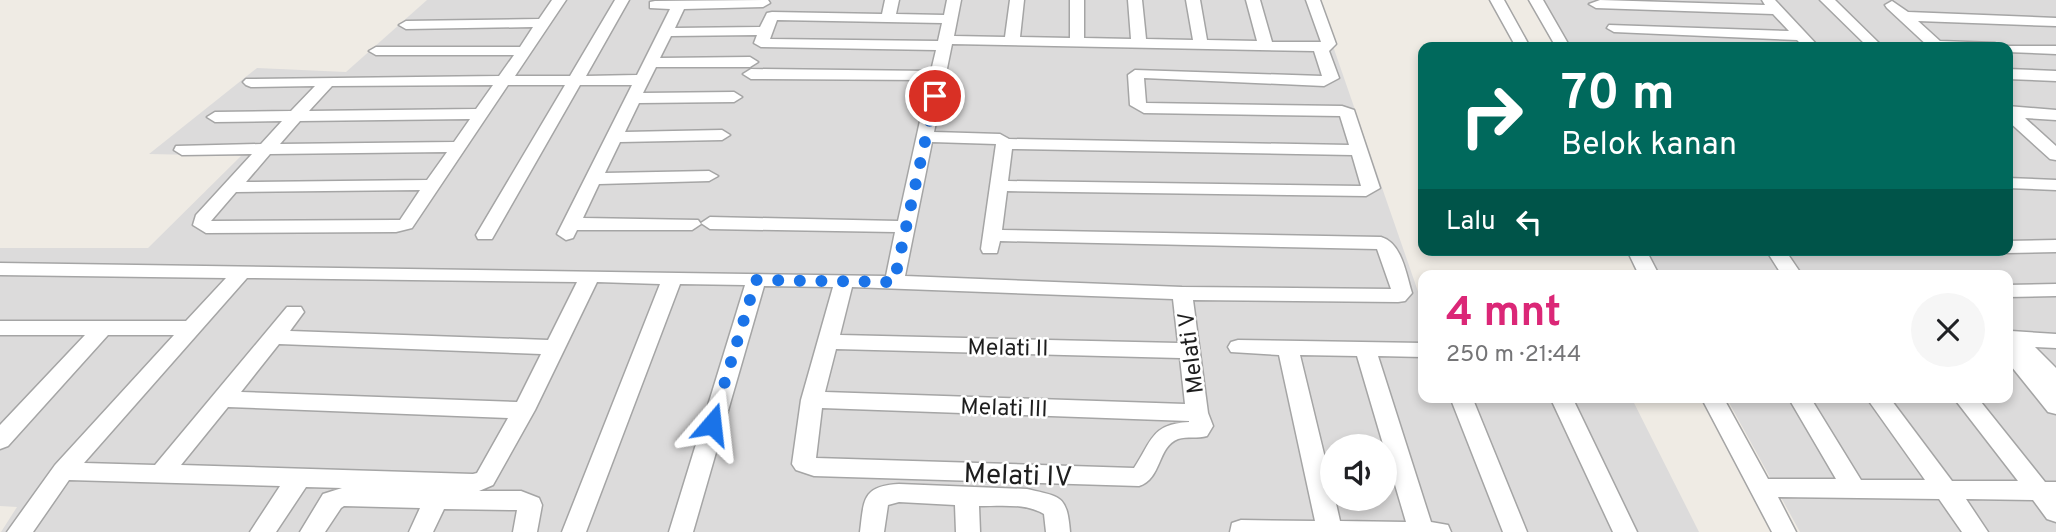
<!DOCTYPE html>
<html lang="id">
<head>
<meta charset="utf-8">
<style>
	body { margin:0; font-family:Overpass,sans-serif; background:#f6f6f6; color:#202124; height:100vh; display:flex; flex-direction:column; font-size:26px; white-space:nowrap }
	* { box-sizing:border-box; margin:0 }
	p { font-size:23px; color:#757577 }
	.icon { flex:none; width:38px; height:38px; fill:none; stroke:currentColor; stroke-width:2; stroke-linecap:round; stroke-linejoin:round }
	.map { position:relative; flex:1; overflow:hidden }
	.details { position:absolute; left:1418px; top:270px; width:595px; height:133px; display:flex; flex-direction:column; background:#fff; border-radius:14px; box-shadow:0 4px 10px #0003 }
	.details>* { flex:none }
	.hud { position:absolute; left:1418px; top:42px; width:595px; height:214px; border-radius:14px; box-shadow:0 4px 10px #0003; background:#00695c; color:#fff; overflow:hidden }
	.tools { position:absolute; left:1320px; top:434px; display:grid; gap:14px }
	.tools a { display:grid; place-items:center; width:77px; height:77px; border-radius:50%; background:#fff; box-shadow:0 4px 10px #0003; font-size:35px }
	.pin { position:absolute; display:grid; place-items:center; width:60px; height:60px; color:#fff; margin:-30px; border:4px solid #fff; border-radius:50%; box-shadow:0 2px 7px #0007 }
	.me { position:absolute; width:77px; margin:-38px; rotate:17deg; stroke-linejoin:round; filter:drop-shadow(0 0 5px #0008) }
	.turn { display:flex; align-items:center; gap:24px; height:147px; padding:0 28px; font-size:32px }
	.turn .icon { width:91px; height:91px; stroke-width:2.5 }
	.turn b { display:block; font-size:49px; line-height:60px }
	.then { display:flex; align-items:center; height:66px; padding:0 28px; background:#0003; gap:14px; font-size:26px }
	.round { display:grid; place-items:center; flex:none; width:74px; height:74px; border-radius:37px; background:#f6f6f6 }
	.head { display:flex; align-items:center; justify-content:space-between; height:119px; padding:0 28px }
	h1 { font-size:42px; font-weight:700; line-height:52px; color:#db2777 }
	.map>svg:first-child { display:block }
	.residential { fill:#dcdbdb; fill-rule:evenodd }
	.lines { fill:none; stroke-linecap:round; stroke-linejoin:round }
	.street-casing { stroke:#a5a5a5; stroke-width:3 }
	.street { fill:#fff; fill-rule:evenodd }
	.route { stroke:#1a73e8; stroke-width:12; stroke-dasharray:0 21.6 }
	.labels { text-anchor:middle; stroke-width:5; stroke-linejoin:round; paint-order:stroke }
	.street-label { font-size:23px; fill:#1e1e1e; stroke:#fff }
	.near-street-label { font-size:28px; fill:#1e1e1e; stroke:#fff }
</style>
</head>
<body>
<div class="map">
<svg width="2056" height="532" viewBox="0 0 2056 532">
	<rect width="100%" height="100%" fill="#efebe4"/>
	<path class="residential" d="M427,0H1317L1423,306V397H1631L1699,532H1L17,507L0,506V248H148L241,156L149,154L257,68L346,72ZM1332,446H1384V499H1332Z
		M1530,0H2056V532H1800L1726,397H2007V275H1656L1642,250H2007V47H1558Z"/>
	<g class="lines">
		<defs>
			<path id="street" d="M552,0H566L515,76H570L615,0H629L586,76L637,75L670,9L650,8V2L655,1L768,0L770,3L763,7L684,9L675,28L760,27L767,13L772,12L882,14L885,0H899L896,14L944,15L947,0H961L954,36L1005,37L1010,0H1024L1020,37L1070,38V0H1084V38L1131,39L1128,0H1142L1146,39L1193,40L1186,0H1200L1207,40L1257,41L1246,0H1260L1272,42H1321L1306,0H1320L1336,44L1329,51L1339,78L1324,86L1144,78L1146,103L1342,106L1354,110L1380,188L1366,196L1007,191L1002,230L1381,237C1402,243 1406,274 1412,293L1405,301L1398,302L1193,300L1208,413L1213,426L1207,436C1198,439 1187,436 1178,439C1157,447 1162,479 1139,486L814,476L796,470L792,464L801,400L833,287L764,286L693,532H669L745,285L680,284L586,532H562L660,284L597,282L535,410L493,485L479,491H521L539,498L542,505L537,532H513L517,510L444,509L433,532H409L420,508L344,506L341,508L325,532H300L323,494L342,488L306,487L276,532H250L280,486L69,480L33,532H7L55,465L174,335H108L8,446L0,449V425L85,335H0V321H186L226,278L0,275V263L886,276L895,232L710,229L701,223L710,217L898,221L929,80L751,79L743,74L751,69L931,71L936,50L761,47L754,43L757,35L671,36L660,58L750,57L758,62L750,67H656L643,93L734,92L742,97L734,102L639,103L625,132L722,130L730,135L722,140L620,142L605,173L709,171L718,176L709,181L599,184L583,218L698,220L701,224L692,230H577L573,238L566,240L557,234L632,85H580L492,239H478L476,235L565,85H508L412,228L396,232L206,233L193,225L196,215L252,154L182,155L174,150L176,146L261,144L282,121L215,122L207,117L215,112L291,111L315,86L251,87L246,85L243,82L246,79L499,76L514,55H376L369,51L376,47H520L533,27L406,29L399,25L406,21L539,19ZM777,20L942,23L938,41L770,39ZM952,44L1314,51L1322,76L1135,70L1128,75L1130,105L1144,113L1340,116L1349,145L1009,139L1000,134L934,132ZM493,85L476,109L309,111L332,86ZM470,119L454,142L280,144L300,121ZM932,142L996,144L981,249L983,253H997L1000,241L1377,249L1391,289L1182,287L905,276ZM1012,149L1352,155L1361,186L1008,181ZM447,152L427,180L246,182L270,154ZM420,190L400,220H396L211,221L236,192ZM247,278L577,282L548,340L290,331L304,312L301,307H287L155,465L84,463ZM852,287L1173,299L1178,343L840,335ZM279,344L541,354L517,402L241,392ZM836,349L1180,358L1185,404L825,392ZM228,407L508,418L477,473L473,474L181,465ZM822,408L1189,421V422C1151,424 1152,441 1134,468L816,458Z
				M1490,0H1504L1530,47H1516Z
				M1529,0H1543L1570,47H1556Z
				M1600,0L1765,5L1762,0H1775L1819,47H1804L1797,40L1614,32L1607,28L1609,25L1789,31L1773,14L1596,8L1589,4Z
				M1820,0H1835L1883,47H1868Z
				M1892,1L1908,12L2056,18V26L1918,21L1940,41L1995,43L2001,46H2056V54L2007,52V47H1929L1887,8L1885,5Z
				M2007,69L2056,71V81L2007,79Z
				M2007,106L2056,110V120L2025,118L2056,146V160L2050,159L2007,120Z
				M2007,178L2056,180V190L2007,188Z
				M2056,240V252L2007,253L2000,250H2007V241Z
				M1627,250H1646L1659,275H1639Z
				M1766,250H1785L1802,275H1782Z
				M2056,284V296L2007,297V285Z
				M2011,331L2056,334V348L2035,347L2056,368V414L2048,412L2007,361V347L2011,346L2007,344V332Z
				M1238,340L1423,343V357L1378,356L1431,522L1448,525L1451,532H1230L1232,523L1241,520L1315,521L1279,355L1231,352L1228,347L1231,342ZM1300,355L1357,356L1406,522L1340,521L1335,499H1332V487Z
				M1450,397H1472L1527,532H1503Z
				M1550,397H1572L1637,532H1613Z
				M1701,397H1723L1768,479H1836L1788,397H1810L1861,480H1925L1866,397H1889L1952,481H2018L1953,397H1977L2045,482H2056V522L2047,519L2033,500L1966,499L1988,532H1962L1939,499L1778,497L1796,532H1772Z
				M899,484L1027,489C1061,497 1067,495 1070,532H1046L1044,514C1026,503 1000,506 979,506L980,532H956L955,505L899,502L888,505L884,532H860C864,500 862,486 899,484Z"/>
		</defs>
		<use href="#street" class="street-casing"/>
		<use href="#street" class="street"/>
	</g>
	<g class="lines">
		<path class="route" d="M712,424L756,280L894,282L935,96"/>
	</g>
	<g class="labels">
		<g class="street-label">
			<text transform="translate(1008 347) rotate(1)" y="8">Melati II</text>
			<text transform="translate(1190 353) rotate(-97)" y="8">Melati V</text>
			<text transform="translate(1004 407) rotate(2)" y="8">Melati III</text>
		</g>
		<g class="near-street-label">
			<text transform="translate(1018 474) rotate(2)" y="10">Melati IV</text>
		</g>
	</g>
</svg>
<div class="tools">
<a><svg class="icon" aria-label="sound" viewBox="0 0 24 24"><path d="M4 9h4l5-4v14l-5-4H4zM17 9q2 3 0 6"/></svg></a>
</div>
<div class="pin" style="left:935px;top:96px;background:#d93025"><svg class="icon" aria-label="arrive" viewBox="0 0 24 24"><path d="M6 21V4h12l-3 4 3 4H6"/></svg></div>
<svg class="me" style="left:712px;top:424px" viewBox="-20 -20 40 40"><path d="M0-17L14 15 0 8-14 15z" fill="#1a73e8" stroke="#fff" stroke-width="4"/></svg>
<div class="hud">
<div class="turn"><svg class="icon" aria-label="right" viewBox="0 0 24 24"><path d="M7 20v-9h11M14 6l5 5-5 5"/></svg><div><b>70 m</b>Belok kanan</div></div>
<div class="then">Lalu<svg class="icon" aria-label="left" viewBox="0 0 24 24"><path d="M17 20v-9H6M10 6l-5 5 5 5"/></svg></div>
</div>
<section class="details">
<div class="head"><div><h1>4 mnt</h1><p>250 m · 21:44</p></div><a class="round"><svg class="icon" aria-label="close" viewBox="0 0 24 24"><path d="M6 6l12 12M18 6L6 18"/></svg></a></div>
</section>
</div>
</body>
</html>
